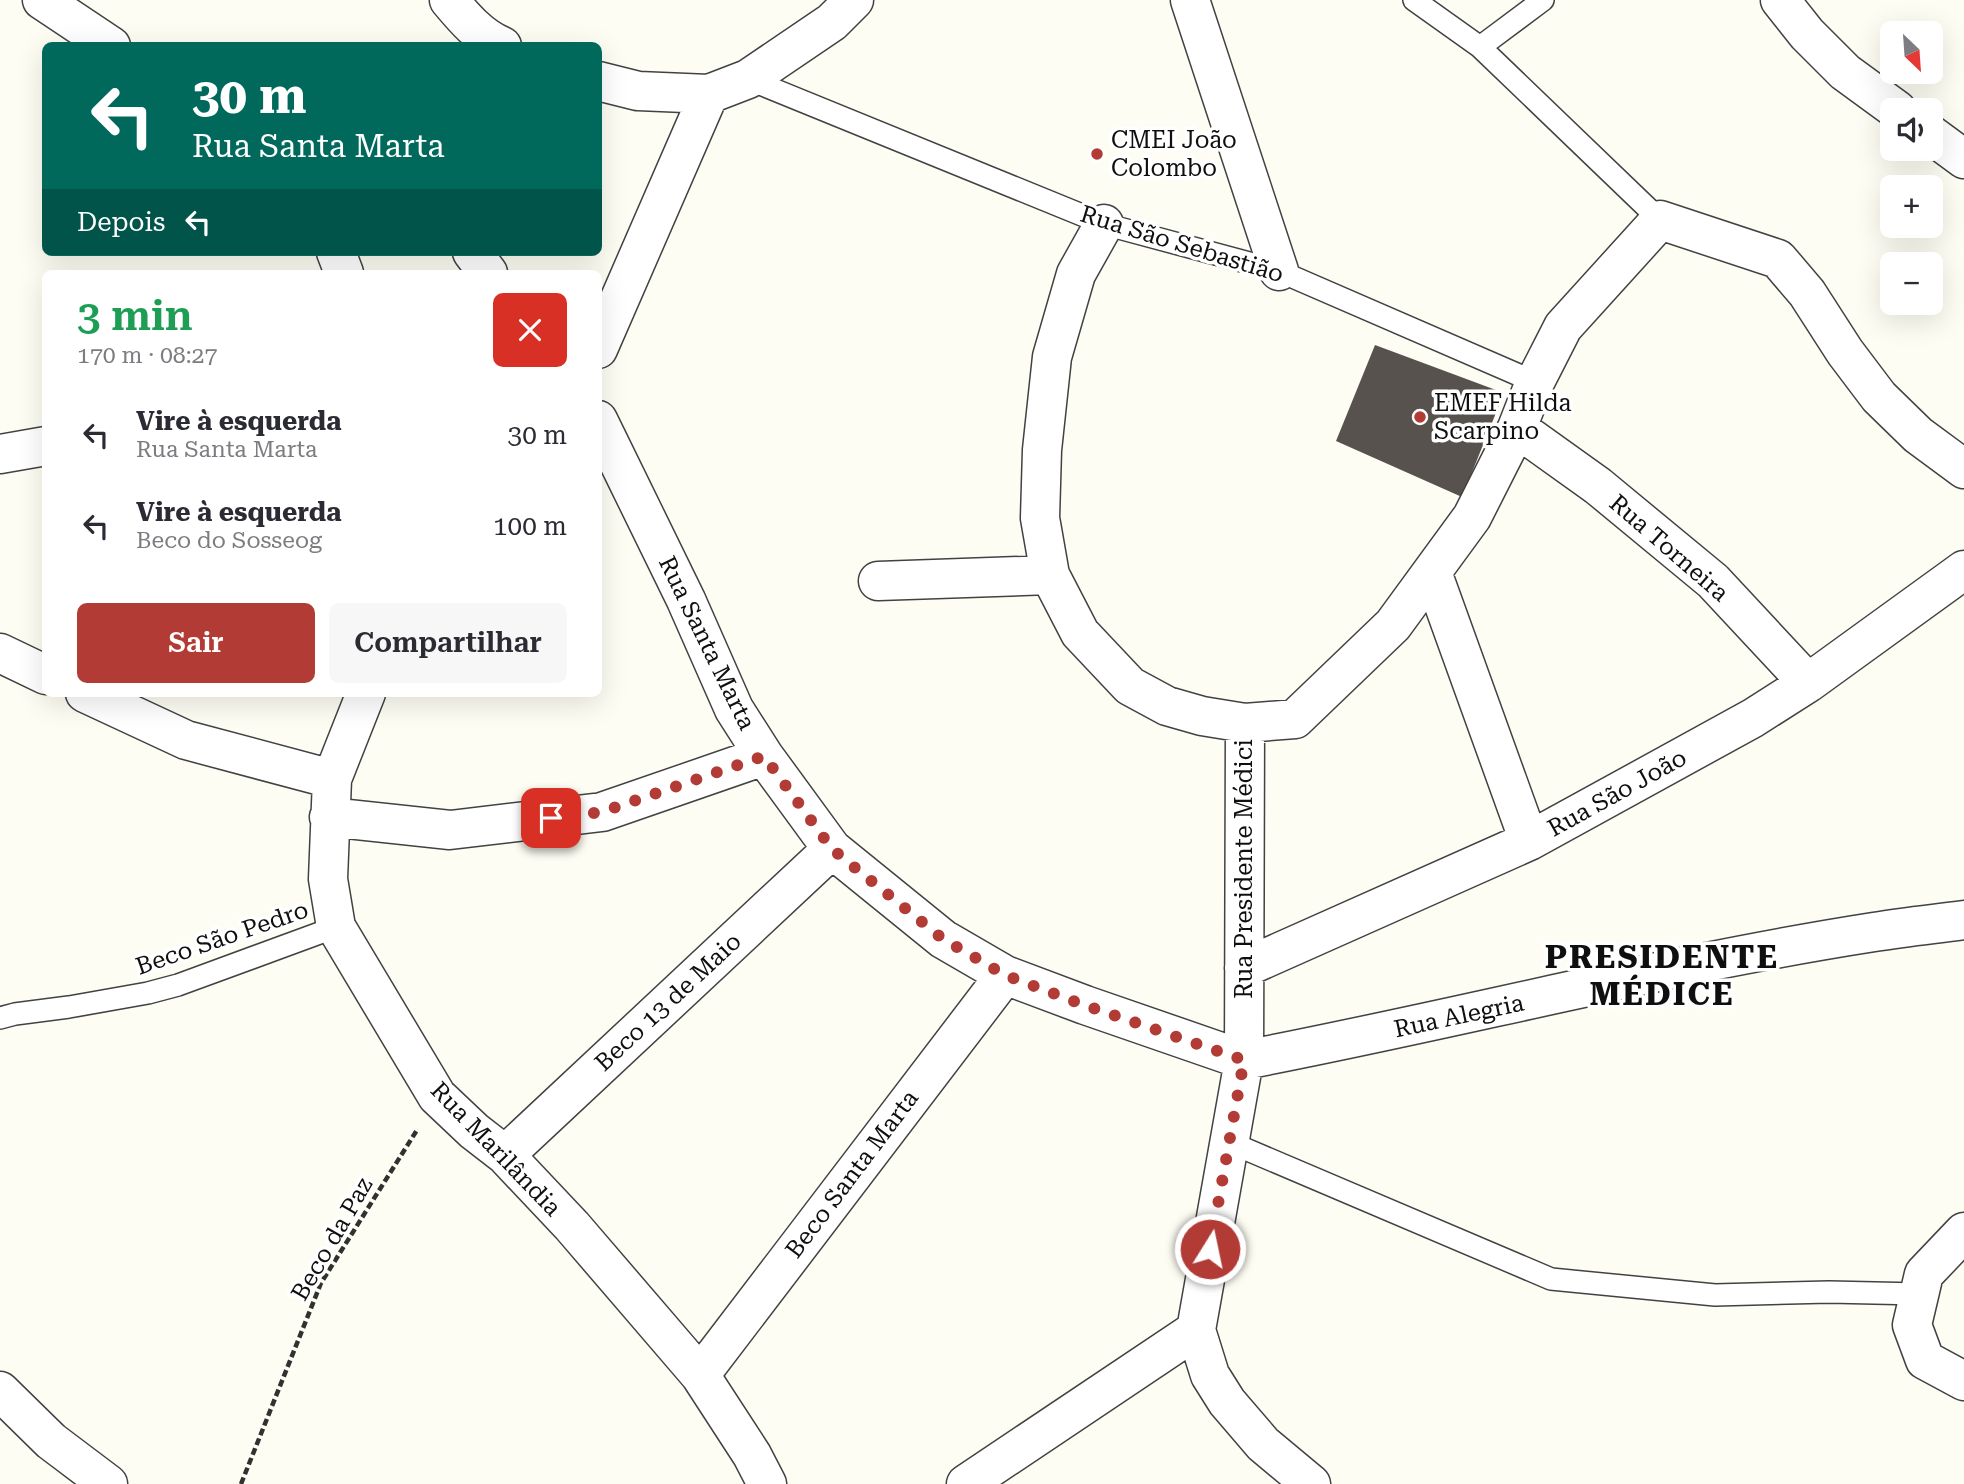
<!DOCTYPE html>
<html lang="pt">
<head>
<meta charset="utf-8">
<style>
	body { margin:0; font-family:"Roboto Serif",serif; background:#f7f7f7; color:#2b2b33; height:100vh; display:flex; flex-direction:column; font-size:26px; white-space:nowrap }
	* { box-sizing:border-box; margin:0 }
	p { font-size:23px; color:#7c7c81 }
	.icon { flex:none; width:38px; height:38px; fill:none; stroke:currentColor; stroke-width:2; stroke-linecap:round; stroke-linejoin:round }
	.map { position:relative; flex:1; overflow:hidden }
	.sheet { position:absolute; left:42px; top:270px; width:560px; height:427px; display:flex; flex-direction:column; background:#fff; border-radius:10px; box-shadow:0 7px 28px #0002 }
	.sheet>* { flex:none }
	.guide { position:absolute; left:42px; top:42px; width:560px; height:214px; border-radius:10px; box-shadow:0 7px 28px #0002; background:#00695c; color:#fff; overflow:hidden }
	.needle { width:46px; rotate:155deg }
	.buttons { position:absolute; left:1880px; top:21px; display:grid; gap:14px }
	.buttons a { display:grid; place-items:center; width:63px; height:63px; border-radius:10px; background:#fff; box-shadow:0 7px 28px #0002; font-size:35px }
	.pin { position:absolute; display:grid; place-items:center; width:60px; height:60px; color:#fff; margin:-30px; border-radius:14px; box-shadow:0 4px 10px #0006 }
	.me { position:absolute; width:77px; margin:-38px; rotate:10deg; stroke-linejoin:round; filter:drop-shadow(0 0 5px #0008) }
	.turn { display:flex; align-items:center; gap:24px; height:147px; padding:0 35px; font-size:32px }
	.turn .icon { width:91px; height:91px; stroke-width:2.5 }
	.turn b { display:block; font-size:49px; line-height:60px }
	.then { display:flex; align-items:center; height:66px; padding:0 35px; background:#0003; gap:14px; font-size:26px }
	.round { display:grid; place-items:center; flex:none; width:74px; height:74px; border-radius:10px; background:#f7f7f7 }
	.summary { display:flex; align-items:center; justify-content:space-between; height:119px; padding:0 35px }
	h1 { font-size:42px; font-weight:600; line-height:52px; color:#1e9e55 }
	.action { display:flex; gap:14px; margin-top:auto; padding:14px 35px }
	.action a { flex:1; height:80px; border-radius:10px; background:#b23b35; color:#fff; font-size:28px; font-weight:600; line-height:80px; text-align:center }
	.action a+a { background:#f7f7f7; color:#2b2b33 }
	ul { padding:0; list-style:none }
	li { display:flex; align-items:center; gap:21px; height:91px; padding:0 35px }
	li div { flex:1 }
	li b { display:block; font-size:26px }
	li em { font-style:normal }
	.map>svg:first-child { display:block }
	.building { fill:#57524d }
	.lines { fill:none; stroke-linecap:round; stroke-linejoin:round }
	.service-casing { stroke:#424242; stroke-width:24 }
	.minor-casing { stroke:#424242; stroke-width:41 }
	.tertiary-casing { stroke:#424242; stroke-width:41 }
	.path { stroke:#313131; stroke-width:4.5; stroke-dasharray:7 3.5; stroke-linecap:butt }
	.service { stroke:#fff; stroke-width:21 }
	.minor { stroke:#fff; stroke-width:38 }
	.tertiary { stroke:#fff; stroke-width:38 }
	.route { stroke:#b23b35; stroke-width:12; stroke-dasharray:0 21.6 }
	.poi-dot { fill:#b23b35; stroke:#fff; stroke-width:2.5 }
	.labels { text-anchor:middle; stroke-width:7; stroke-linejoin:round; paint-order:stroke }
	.poi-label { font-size:24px; fill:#0f0f0f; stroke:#fff; text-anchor:start }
	.street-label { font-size:24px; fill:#0f0f0f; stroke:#fff }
	.district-label { font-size:32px; font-weight:bold; letter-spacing:2px; fill:#0f0f0f; stroke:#fff }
</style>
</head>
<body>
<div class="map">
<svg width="1964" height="1484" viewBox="0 0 1964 1484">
	<rect width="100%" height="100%" fill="#fefdf3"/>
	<path class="building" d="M1375,345L1504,393L1462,497L1336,441Z"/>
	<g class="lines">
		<defs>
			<path id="service" d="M1414,0L1480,47L1660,220
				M1480,47L1543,0
				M748,79L1104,224L1279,271L1535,382
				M0,1018L15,1014L69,1007L148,993L178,985L336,927
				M1229,1142L1551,1279L1715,1295L1829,1292L1920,1294"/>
			<path id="minor" d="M42,0L111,46
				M449,0C464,18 480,37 502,46
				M1190,0L1279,271
				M1780,0L1807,34L1845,72L1897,110
				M598,81L638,91L709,94L748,79L832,22L854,0
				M1930,134L1964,159
				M1104,224L1076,274L1052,357L1042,450L1040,518L1050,575L1080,633L1130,686L1167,706L1202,716L1245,723L1295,719L1393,625L1472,517L1517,428L1535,382L1563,327L1660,220L1778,259L1807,293L1845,352L1879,397L1918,435L1964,469
				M336,252L344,273
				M472,252L488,273
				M598,349L709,94
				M598,420L686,600L734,709L764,756L832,849L943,939L1005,975L1085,1005L1244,1060
				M1517,428L1598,486L1713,581L1808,683
				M0,454L46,446
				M1432,572L1529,841
				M878,581L1050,575
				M0,653L46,675
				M85,693L186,740L332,779
				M366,693L332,779L328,879L336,927L437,1096L474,1131L505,1155L572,1226L700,1375L752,1455L767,1484
				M1245,723L1244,1060L1196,1330L1210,1375L1227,1402L1263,1444L1311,1484
				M329,817L450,830L602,812L764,756
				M1244,968L1529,841L1753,718L1808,683L1964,570
				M1244,1060C1454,1020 1662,965 1874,932C1904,927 1934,924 1964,920
				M505,1155L832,849
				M1964,1232L1924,1274L1912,1325L1925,1360L1964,1381
				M700,1375L1005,975
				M966,1484L1196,1330"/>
			<path id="tertiary" d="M0,1391L51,1441L108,1484"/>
		</defs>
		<use href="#service" class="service-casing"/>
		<use href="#minor" class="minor-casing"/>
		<use href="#tertiary" class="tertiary-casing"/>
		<path class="path" d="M241,1484L321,1283L417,1130"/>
		<use href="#service" class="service"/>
		<use href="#minor" class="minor"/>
		<use href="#tertiary" class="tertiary"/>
	</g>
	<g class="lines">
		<path class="route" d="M551,818L602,812L764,756L832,849L943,939L1005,975L1084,1005L1244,1060L1210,1249"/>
	</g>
	<g class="poi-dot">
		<circle cx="1097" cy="154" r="7"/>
		<circle cx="1420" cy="417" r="7"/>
	</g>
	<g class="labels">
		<g class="poi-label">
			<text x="1111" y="148">CMEI João<tspan x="1111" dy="28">Colombo</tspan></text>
			<text x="1434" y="411">EMEF Hilda<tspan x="1434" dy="28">Scarpino</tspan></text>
		</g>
		<g class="street-label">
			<text transform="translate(1182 244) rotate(17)" y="8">Rua São Sebastião</text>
			<text transform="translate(1669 548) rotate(41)" y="8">Rua Torneira</text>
			<text transform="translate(707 643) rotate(64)" y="8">Rua Santa Marta</text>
			<text transform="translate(1617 793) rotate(-29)" y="8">Rua São João</text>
			<text transform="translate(1244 869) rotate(-90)" y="8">Rua Presidente Médici</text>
			<text transform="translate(222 938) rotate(-19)" y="8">Beco São Pedro</text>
			<text transform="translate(668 1002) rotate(-43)" y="8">Beco 13 de Maio</text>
			<text transform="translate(1459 1016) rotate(-12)" y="8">Rua Alegria</text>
			<text transform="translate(496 1149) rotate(46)" y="8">Rua Marilândia</text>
			<text transform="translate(852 1174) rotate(-53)" y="8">Beco Santa Marta</text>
			<text transform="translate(332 1239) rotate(-60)" y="8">Beco da Paz</text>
		</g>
		<g class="district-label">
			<text x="1662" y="968">PRESIDENTE<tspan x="1662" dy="37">MÉDICE</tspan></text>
		</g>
	</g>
</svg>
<div class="buttons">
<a><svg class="needle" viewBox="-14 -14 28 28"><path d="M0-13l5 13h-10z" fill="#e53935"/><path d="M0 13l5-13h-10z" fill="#7c7c81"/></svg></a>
<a><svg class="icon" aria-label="sound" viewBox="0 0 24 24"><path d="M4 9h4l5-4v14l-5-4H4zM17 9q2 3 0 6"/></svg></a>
<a>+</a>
<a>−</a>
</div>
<div class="pin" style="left:551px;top:818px;background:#d93025"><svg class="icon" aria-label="arrive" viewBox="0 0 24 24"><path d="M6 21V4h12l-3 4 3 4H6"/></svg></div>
<svg class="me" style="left:1210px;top:1249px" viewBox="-20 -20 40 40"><circle r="17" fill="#b23b35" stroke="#fff" stroke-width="3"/><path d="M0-11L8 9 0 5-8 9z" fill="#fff"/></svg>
<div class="guide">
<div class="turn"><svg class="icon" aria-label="left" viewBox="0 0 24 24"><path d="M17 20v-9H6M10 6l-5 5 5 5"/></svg><div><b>30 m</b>Rua Santa Marta</div></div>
<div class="then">Depois<svg class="icon" aria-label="left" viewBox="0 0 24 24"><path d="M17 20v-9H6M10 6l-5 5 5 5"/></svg></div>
</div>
<section class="sheet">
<div class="summary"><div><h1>3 min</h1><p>170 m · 08:27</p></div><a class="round" style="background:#d93025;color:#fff"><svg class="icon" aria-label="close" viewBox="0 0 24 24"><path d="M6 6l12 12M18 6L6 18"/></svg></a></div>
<ul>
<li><svg class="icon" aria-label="left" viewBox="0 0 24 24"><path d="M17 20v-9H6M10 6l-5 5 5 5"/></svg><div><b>Vire à esquerda</b><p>Rua Santa Marta</p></div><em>30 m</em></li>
<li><svg class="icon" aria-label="left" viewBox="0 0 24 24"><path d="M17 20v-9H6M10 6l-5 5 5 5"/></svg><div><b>Vire à esquerda</b><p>Beco do Sosseog</p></div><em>100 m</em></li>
</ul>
<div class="action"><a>Sair</a><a>Compartilhar</a></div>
</section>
</div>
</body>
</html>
